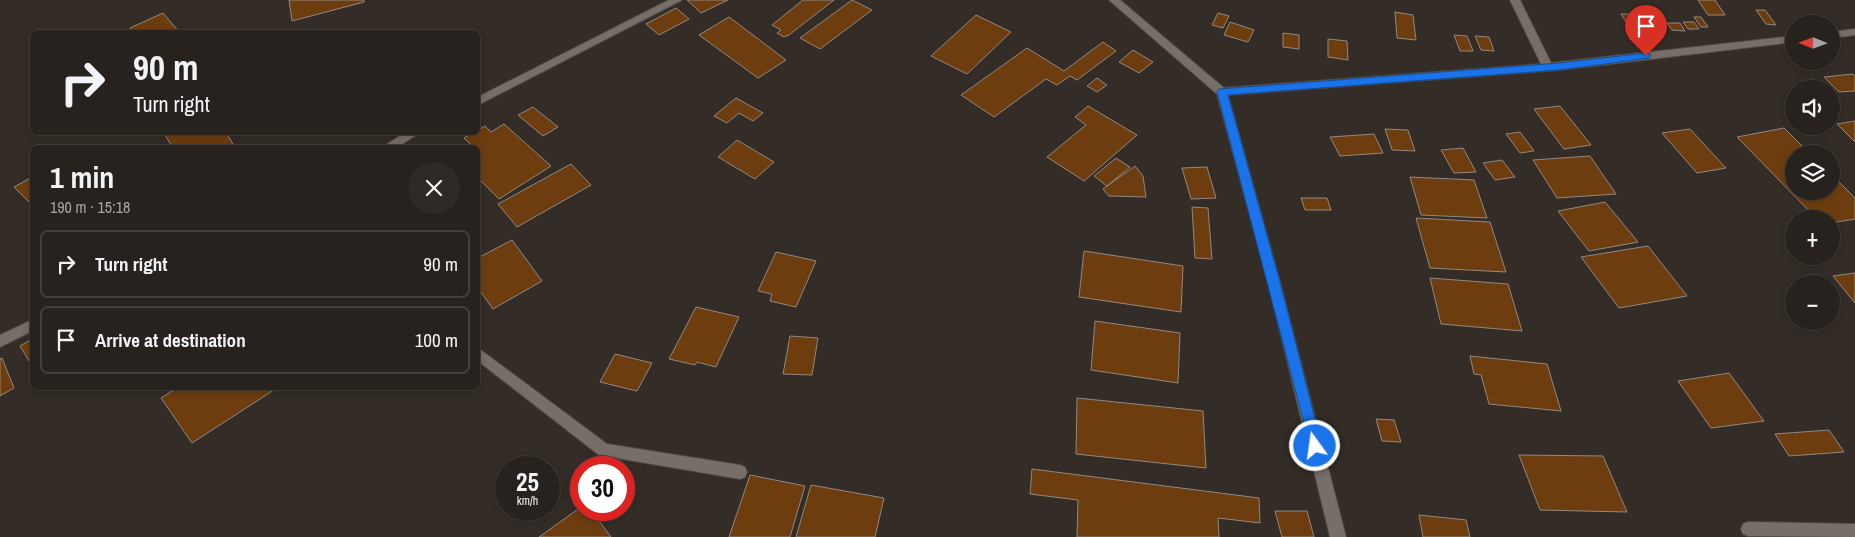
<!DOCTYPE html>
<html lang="en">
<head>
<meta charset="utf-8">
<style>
	body { margin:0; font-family:"Archivo Narrow",sans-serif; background:#2f2a26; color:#f1f3f6; height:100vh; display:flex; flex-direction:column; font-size:19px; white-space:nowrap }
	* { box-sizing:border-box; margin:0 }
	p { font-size:16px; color:#a4a4a4 }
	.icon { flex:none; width:28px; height:28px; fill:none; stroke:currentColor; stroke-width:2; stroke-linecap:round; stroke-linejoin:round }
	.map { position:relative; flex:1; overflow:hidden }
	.side { position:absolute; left:30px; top:145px; width:450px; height:245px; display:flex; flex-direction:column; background:#27221d; border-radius:8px; box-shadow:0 2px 8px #0003,0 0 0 1px #433f3b }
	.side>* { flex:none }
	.top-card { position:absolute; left:30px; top:30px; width:450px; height:105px; border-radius:8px; box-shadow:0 2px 8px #0003,0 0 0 1px #433f3b; background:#27221d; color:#f1f3f6; overflow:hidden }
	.needle { width:32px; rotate:271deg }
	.fabs { position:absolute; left:1785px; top:15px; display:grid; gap:10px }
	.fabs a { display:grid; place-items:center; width:55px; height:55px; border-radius:50%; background:#27221d; box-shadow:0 2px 8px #0003,0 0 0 1px #433f3b; font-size:25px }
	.speed { position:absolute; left:495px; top:456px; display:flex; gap:10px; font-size:25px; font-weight:700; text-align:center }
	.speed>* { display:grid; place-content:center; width:65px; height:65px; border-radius:50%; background:#27221d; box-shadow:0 2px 8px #0003,0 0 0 1px #433f3b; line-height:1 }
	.speed small { font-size:12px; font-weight:400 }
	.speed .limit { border:8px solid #d22; background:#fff; color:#111 }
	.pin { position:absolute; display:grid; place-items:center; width:42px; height:42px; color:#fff; margin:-51px -21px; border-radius:50% 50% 50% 0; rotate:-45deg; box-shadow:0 0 5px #0007 }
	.pin .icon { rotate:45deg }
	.me { position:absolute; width:55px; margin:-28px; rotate:346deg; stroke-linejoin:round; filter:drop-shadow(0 0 4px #0008) }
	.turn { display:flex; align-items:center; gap:18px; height:105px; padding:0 20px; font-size:22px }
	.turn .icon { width:65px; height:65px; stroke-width:2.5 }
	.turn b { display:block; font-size:35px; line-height:42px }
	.round { display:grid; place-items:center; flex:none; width:52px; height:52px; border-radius:26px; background:#2f2a26 }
	.summary { display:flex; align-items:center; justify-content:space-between; height:85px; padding:0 20px }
	h1 { font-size:30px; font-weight:700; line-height:38px }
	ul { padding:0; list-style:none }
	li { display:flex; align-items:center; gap:15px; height:68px; margin:0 10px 8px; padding:0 10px; border:2px solid #433f3b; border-radius:8px }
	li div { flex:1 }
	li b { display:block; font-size:19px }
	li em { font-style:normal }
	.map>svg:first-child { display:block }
	.building { fill:#6d3d0f; stroke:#918881 }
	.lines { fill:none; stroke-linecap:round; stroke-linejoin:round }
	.street-casing { stroke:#504a45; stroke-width:2 }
	.street { fill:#776e68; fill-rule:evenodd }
	.route { fill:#1a73e8; stroke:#114b97 }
</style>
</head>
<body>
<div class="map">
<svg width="1855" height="537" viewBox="0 0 1855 537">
	<rect width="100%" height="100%" fill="#342d27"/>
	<path class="building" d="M289,0H364V2L292,21Z
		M687,0H728L701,13Z
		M803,0H834L789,35L784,37L777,33L781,30L772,25Z
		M852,0L872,10L820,49L800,38Z
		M1698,0H1715L1725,15H1708Z
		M676,8L689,19L659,35L646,24Z
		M1756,10H1765L1776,25L1766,24Z
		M1395,12L1413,15L1416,40L1397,38Z
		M163,13L179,32H133L130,28Z
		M1218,13L1229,16L1223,28L1212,25Z
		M1621,14H1634L1647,33H1633Z
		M976,15L1011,32L967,74L931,56Z
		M729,17L786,60L758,78L699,35Z
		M1694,17H1701L1708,27H1701Z
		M1230,22L1254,30L1248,42L1224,35Z
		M1683,22H1694L1699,29H1688Z
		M1667,23H1680L1685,31L1672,30Z
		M1283,33L1299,35V49L1283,47Z
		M1454,35L1467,36L1473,51H1460Z
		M1475,36L1489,37L1494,51L1481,50Z
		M1328,39L1347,41L1348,60L1328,57Z
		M1103,42L1116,51L1077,80L1070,76L1057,85L1046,79L994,117L961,95L1027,48L1064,71Z
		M1133,50L1153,62L1139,73L1119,62Z
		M1853,74L1855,76V91L1839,92L1824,77Z
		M1097,78L1107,85L1097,92L1087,86Z
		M736,98L763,113L753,121L739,113L727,123L714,116Z
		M1088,106L1137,135L1084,181L1047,157L1086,125L1075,117Z
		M1560,106L1591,145L1564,149L1534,109Z
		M533,107L558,127L543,136L518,115Z
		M1855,121V142L1837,124Z
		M504,124L551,166L499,199L478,178V148H463L470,144L464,138L485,126L491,132Z
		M1784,128L1810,154H1794V191H1831V174L1855,198V219L1831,223V219H1817L1737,137Z
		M1385,129L1408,130L1415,151L1392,150Z
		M1690,129L1726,168L1697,173L1662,133Z
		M163,132H226L235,148H173Z
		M1520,132L1534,151L1520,153L1506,134Z
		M1374,134L1383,153L1340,156L1330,137Z
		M737,140L774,162L755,179L718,157Z
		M1463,148L1476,172L1454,173L1441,150Z
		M1590,156L1616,194L1557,198L1533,160Z
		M1116,158L1130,167L1107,186L1094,176Z
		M1502,160L1515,177L1495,180L1483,163Z
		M571,164L591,185L517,227L498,204Z
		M1135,166L1143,176L1146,197L1109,196L1103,189Z
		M1207,167L1216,198L1191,199L1182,168Z
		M32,177V205L14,187Z
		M1410,177L1474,180L1487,218L1421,215Z
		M1301,198H1327L1331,210H1305Z
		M1605,202L1638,242L1589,251L1558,211Z
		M1192,207L1208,208L1212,259L1195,258Z
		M1416,218L1490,222L1506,272L1430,268Z
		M512,240L542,281L493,309L478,288V258Z
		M1648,246L1687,296L1619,308L1581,257Z
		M1084,251L1183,266L1181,312L1079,297Z
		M776,252L816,261L796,307L770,301L772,294L758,291Z
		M1855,273V303L1833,276Z
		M1430,278L1508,284L1522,331L1441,324Z
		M696,307L739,317L716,367L697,362L695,365L669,359Z
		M1095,321L1180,333L1178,383L1091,370Z
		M790,336L818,338L812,375L783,374Z
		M32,339V359L29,361L20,346Z
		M615,354L652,363L637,391L600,382Z
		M1470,356L1547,364L1561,411L1489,404L1481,375L1474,374Z
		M2,358L14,388L0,396V359Z
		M1729,373L1764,421L1711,428L1678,381Z
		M177,388H277L192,443L161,398Z
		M1077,398L1203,411L1206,468L1076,454Z
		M1376,419L1394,420L1401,442L1382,441Z
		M1829,430L1844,452L1789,456L1775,434Z
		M1519,455L1603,456L1627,512L1540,510Z
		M1032,469L1259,498L1260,523L1218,518L1219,537H1077L1078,500L1030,494Z
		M750,475L805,486L790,537H729Z
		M811,485L884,498L875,537H796Z
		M581,507V510H591L611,537H539Z
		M1275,511H1307L1314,537H1282Z
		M1419,515L1466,520L1470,537H1423Z"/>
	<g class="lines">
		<defs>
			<path id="street" d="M669,0H682L478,105V97Z
				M1109,0H1120L1224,88L1541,64L1510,0H1520L1551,63L1794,36V42L1559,70L1228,95L1280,282L1346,537H1330L1268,282L1217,94Z
				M1855,29V35L1831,38V32Z
				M406,132H421L396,148H381Z
				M32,320V331L0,347V335Z
				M478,348L607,444L740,465L745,467L747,472L745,477L740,479L599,455L478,361Z
				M1748,522L1855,524V537L1748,536L1743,534L1741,529L1743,524Z"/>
		</defs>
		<use href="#street" class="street-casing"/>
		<use href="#street" class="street"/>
	</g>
	<path class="route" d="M1646,53L1650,54V58L1559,70L1228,95L1280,282L1322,446L1320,450H1311L1217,92L1219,89L1559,63Z"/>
</svg>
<div class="fabs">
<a><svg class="needle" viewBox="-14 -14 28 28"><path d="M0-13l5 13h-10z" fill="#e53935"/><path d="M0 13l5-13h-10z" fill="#a4a4a4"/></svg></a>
<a><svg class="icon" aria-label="sound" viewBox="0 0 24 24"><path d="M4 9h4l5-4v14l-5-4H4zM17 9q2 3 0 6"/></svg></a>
<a><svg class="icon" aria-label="layers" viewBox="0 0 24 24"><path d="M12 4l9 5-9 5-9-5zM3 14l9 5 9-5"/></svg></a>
<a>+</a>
<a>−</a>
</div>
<div class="speed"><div>25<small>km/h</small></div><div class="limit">30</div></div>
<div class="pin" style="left:1646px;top:56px;background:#d93025"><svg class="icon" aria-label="arrive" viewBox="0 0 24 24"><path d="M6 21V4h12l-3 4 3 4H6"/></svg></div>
<svg class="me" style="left:1315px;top:446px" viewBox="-20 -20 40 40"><circle r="17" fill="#1a73e8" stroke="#fff" stroke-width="3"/><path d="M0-11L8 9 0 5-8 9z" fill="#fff"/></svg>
<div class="top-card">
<div class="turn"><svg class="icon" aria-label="right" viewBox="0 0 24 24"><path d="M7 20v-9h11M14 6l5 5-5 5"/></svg><div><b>90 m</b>Turn right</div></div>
</div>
<section class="side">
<div class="summary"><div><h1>1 min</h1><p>190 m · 15:18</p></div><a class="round"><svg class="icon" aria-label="close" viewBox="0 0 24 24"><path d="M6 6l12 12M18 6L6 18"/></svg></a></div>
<ul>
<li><svg class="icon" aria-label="right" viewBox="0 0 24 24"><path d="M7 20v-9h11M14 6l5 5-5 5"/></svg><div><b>Turn right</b></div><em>90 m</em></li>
<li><svg class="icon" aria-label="arrive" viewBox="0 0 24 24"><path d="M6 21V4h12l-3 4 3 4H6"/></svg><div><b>Arrive at destination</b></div><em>100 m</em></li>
</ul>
</section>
</div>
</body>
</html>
